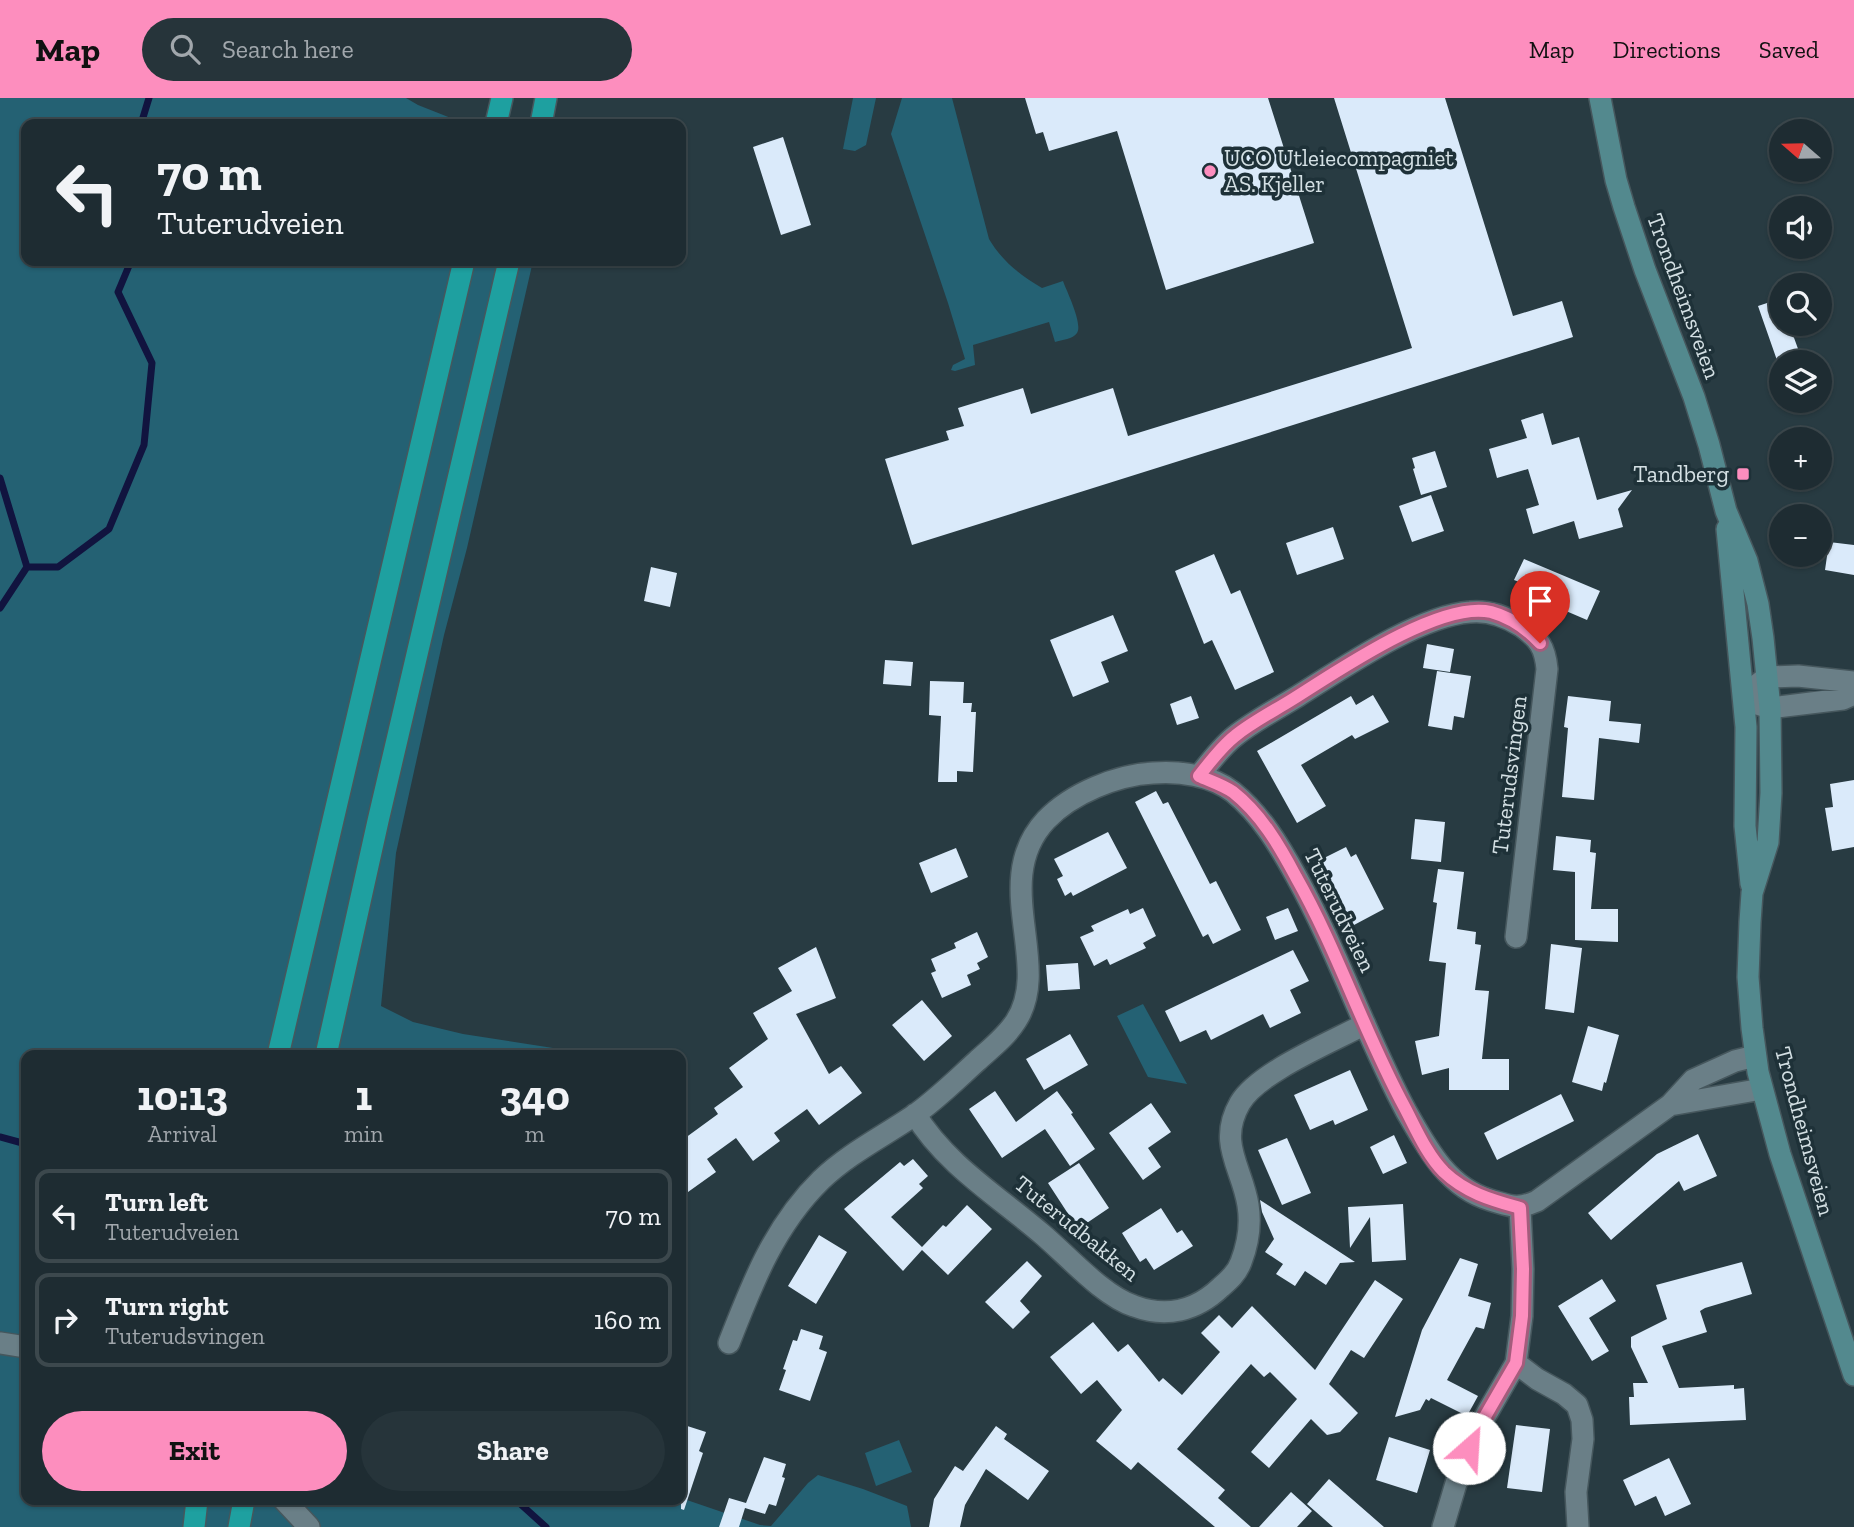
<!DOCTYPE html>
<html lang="en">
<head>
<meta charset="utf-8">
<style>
	body { margin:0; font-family:"Zilla Slab",serif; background:#26343a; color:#f1f3f6; height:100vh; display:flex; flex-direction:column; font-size:26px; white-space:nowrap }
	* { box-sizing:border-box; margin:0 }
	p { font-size:23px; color:#a1a7ac }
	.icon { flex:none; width:38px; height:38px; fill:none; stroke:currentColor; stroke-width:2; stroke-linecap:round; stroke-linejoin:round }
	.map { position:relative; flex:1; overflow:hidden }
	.side { position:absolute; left:21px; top:952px; width:665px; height:455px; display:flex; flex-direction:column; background:#1e2c32; border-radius:14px; box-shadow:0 2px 5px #0004,0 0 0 2px #3c484d }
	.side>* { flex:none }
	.guide { position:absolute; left:21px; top:21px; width:665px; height:147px; border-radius:14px; box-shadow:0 2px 5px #0004,0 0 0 2px #3c484d; background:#1e2c32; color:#f1f3f6; overflow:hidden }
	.needle { width:46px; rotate:290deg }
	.tools { position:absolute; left:1769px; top:21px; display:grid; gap:14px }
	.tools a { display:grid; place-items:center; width:63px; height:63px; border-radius:50%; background:#1e2c32; box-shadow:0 2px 5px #0004,0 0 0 2px #3c484d; font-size:35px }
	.pin { position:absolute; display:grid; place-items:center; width:60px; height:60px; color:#fff; margin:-72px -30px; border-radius:50% 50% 50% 0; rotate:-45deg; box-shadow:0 0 7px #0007 }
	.pin .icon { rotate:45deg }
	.me { position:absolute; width:77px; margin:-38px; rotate:26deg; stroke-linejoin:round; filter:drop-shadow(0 0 5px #0008) }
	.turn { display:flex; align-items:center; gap:24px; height:147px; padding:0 21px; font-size:32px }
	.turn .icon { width:91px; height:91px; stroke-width:2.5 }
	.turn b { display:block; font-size:49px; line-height:60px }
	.eta { display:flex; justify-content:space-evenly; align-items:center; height:119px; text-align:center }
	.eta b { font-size:42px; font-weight:800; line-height:49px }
	.cta { display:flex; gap:14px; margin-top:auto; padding:14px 21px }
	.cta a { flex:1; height:80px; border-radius:42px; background:#fd8ebe; color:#111; font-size:28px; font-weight:800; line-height:80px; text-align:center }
	.cta a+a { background:#26343a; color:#f1f3f6 }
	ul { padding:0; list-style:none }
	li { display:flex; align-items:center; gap:21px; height:94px; margin:0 14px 10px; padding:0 7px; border:4px solid #3c484d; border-radius:14px }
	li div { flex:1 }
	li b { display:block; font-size:26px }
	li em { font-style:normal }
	header { display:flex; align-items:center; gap:42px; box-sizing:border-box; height:98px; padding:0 35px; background:#fd8ebe; color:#111 }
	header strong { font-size:33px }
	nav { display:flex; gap:38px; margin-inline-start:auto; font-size:24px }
	.search { width:490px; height:63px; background:#26343a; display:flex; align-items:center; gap:18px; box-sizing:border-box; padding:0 24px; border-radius:38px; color:#a1a7ac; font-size:26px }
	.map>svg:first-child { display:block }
	.green { fill:#246173 }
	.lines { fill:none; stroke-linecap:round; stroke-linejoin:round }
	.stream { stroke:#11143f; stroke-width:7 }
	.building { fill:#daeafa }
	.minor-casing { stroke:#46575d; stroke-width:24 }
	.secondary-casing { stroke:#46575d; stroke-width:24 }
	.motorway-casing { stroke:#46575d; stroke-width:24 }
	.minor { stroke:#6a7f87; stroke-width:21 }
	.secondary { stroke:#53898e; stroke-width:21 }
	.motorway { stroke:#1ea0a0; stroke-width:21 }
	.route-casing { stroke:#a45c7c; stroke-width:18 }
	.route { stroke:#fd8ebe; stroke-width:12 }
	.poi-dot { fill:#fd8ebe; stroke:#1e3138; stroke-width:2.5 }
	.labels { text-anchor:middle; stroke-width:7; stroke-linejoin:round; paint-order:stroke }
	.poi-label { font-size:23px; fill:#d4e0e4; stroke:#1e3138; text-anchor:start }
	.street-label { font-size:23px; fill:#d4e0e4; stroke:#1e3138 }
</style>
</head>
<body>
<header>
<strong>Map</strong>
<div class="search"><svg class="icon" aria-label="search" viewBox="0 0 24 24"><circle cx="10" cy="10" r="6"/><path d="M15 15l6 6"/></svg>Search here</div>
<nav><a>Map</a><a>Directions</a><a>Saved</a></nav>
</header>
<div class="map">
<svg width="1854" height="1429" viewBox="0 0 1854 1429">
	<rect width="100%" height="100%" fill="#283b42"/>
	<path class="green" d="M0,0H406L418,7L466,26H26V163H533L467,450L444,537L396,755L381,908L413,924L463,936L598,957H26V1402H681V1400L760,1427L771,1428L808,1385L818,1377L863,1391L907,1408L911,1429H0Z
		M853,0H876L866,47L855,53L843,51Z
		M902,0H952L989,141C1002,163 1020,177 1042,190L1063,183C1067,194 1083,226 1077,235C1073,241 1062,242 1055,244L1049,224L973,247L975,267L955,273L951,272L953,267L965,261L948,205L891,36Z
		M1143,906L1187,986L1148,979L1117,918Z
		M899,1342L912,1374L876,1388L865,1355Z"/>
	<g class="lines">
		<path class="stream" d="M141,26L149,0
			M0,380L27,469
			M27,469H58L109,431L144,347L152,265L118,194L131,163
			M0,510L27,469
			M0,1039L26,1046
			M516,1402L546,1429"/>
	</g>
	<path class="building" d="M1025,0H1268L1314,145L1166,192L1117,33L1049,53L1043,34L1036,36Z
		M1334,0H1445L1513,218L1562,203L1573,239L912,447L885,361L949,342L946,333L964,328L958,310L1023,290L1031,316L1113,290L1128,338L1412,250Z
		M783,39L811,127L781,137L753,49Z
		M1782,200V226H1789L1801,259L1782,264V267L1779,268L1758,208Z
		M1543,315L1552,347L1579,339L1597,402L1632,392L1618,411L1623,429L1579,441L1574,423L1533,436L1526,411L1539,407L1528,371L1497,380L1489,351L1527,340L1521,322Z
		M1435,353L1447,389L1421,397L1413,371L1415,370L1412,360Z
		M1431,397L1444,433L1412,444L1399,408Z
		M1333,429L1344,461L1297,477L1286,445Z
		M1829,444L1854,447V477L1825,472Z
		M1214,456L1231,496L1240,492L1274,574L1235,592L1212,542L1204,546L1175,473Z
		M1524,461L1600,493L1587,522L1531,498L1534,490L1514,482Z
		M651,469L677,475L670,509L644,503Z
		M1113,517L1128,553L1101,564L1109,584L1073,599L1050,542Z
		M1427,546L1454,551L1450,574L1423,570Z
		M885,562L913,564L911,588L883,586Z
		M1437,573L1471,578L1464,620L1454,618L1452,632L1428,628Z
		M930,583L964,584L963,605H972L971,614H976L973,674L957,673V684H938L941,618L929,617Z
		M1373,597L1389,624L1355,641L1352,637L1301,667L1326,708L1297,725L1257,653L1351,598L1356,607Z
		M1191,598L1199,620L1177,627L1170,606Z
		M1568,598L1611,603L1609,623L1641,626L1639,645L1599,640L1594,702L1562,699L1568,630L1564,629Z
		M1854,682V749L1832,753L1825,710L1833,709L1830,686Z
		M1156,693L1163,706L1168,704L1210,786L1216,783L1241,832L1213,846L1208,836L1203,839L1135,704Z
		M1415,721L1445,724L1441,764L1411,761Z
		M1108,734L1127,770L1073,798L1071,794L1065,798L1057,781L1063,778L1054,761Z
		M1556,738L1591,742L1590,754L1596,755L1591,811H1618V844L1575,842V774L1553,772Z
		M1346,749L1351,759L1356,756L1384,811L1354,827L1334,792L1335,791L1320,762Z
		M956,750L968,779L931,795L919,765Z
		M1438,771L1464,774L1457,831L1476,834L1475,846L1481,847L1475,892L1489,893L1482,961H1509V992H1449V970L1422,977L1415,943L1439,938L1446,865L1429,863L1437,805L1433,804Z
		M1143,810L1156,838L1143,845L1146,850L1110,867L1107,861L1094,868L1080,839L1094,833L1091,828L1128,811L1130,816Z
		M1288,810L1298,833L1275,842L1266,819Z
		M977,834L988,859L977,865L980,871L967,877L971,887L942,900L931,875L936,873L931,861L956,850L954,845Z
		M1551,846L1582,850L1574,915L1545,911Z
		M816,849L836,900L796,916L829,976L841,968L862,995L819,1027L807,1011L774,1035L780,1043L753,1063L736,1040L707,1061L716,1074L681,1099V1043L718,1016L714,1010L743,989L729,970L768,941L753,915L792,893L778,870Z
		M1293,852L1309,883L1290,892L1301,915L1270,930L1263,916L1211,942L1206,932L1180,944L1165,913Z
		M1078,865L1080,891L1048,893L1046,867Z
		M922,902L952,938L924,963L892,927Z
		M1588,928L1619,937L1606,985L1604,984L1602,993L1572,984Z
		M1070,936L1088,967L1044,992L1026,961Z
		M1350,972L1368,1012L1335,1027L1333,1022L1310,1032L1294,997Z
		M995,993L1016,1024L1057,993L1073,1015L1071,1016L1095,1051L1070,1068L1045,1031L1002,1060L969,1011Z
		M1561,996L1574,1023L1497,1062L1484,1035Z
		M1151,1005L1171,1034L1148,1050L1161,1069L1143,1082L1109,1035Z
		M1698,1036L1717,1078L1684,1093L1679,1083L1611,1142L1588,1115L1657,1056Z
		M1394,1037L1407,1065L1383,1076L1370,1049Z
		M1287,1040L1311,1095L1282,1107L1258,1052Z
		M913,1061L928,1078L919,1086L923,1090L891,1119L922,1149L943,1127L946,1129L967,1107L992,1131L948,1177L922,1152L903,1173L844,1111L900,1064L904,1068Z
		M1079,1065L1109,1110L1078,1131L1048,1085Z
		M1260,1102L1355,1164L1340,1165L1326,1187L1305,1173L1295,1188L1276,1176L1283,1166L1265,1154L1274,1141L1262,1114Z
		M1403,1106L1406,1162L1372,1164L1370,1119L1350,1150L1348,1109Z
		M1161,1110L1177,1135L1182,1132L1193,1148L1154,1172L1146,1160L1140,1164L1122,1135Z
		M819,1137L847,1154L816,1206L788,1188Z
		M1460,1160L1478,1166L1468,1198L1491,1205L1484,1231L1476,1229L1447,1282L1478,1298L1467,1318L1431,1300L1429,1303L1426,1301L1420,1312L1395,1319L1422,1232Z
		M1027,1163L1042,1178L1020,1203L1030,1214L1013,1231L985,1204Z
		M1742,1164L1752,1196L1705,1210L1700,1213L1707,1234L1662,1248L1679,1290L1734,1287V1291L1744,1290L1746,1322L1630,1327L1629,1299H1634L1633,1285H1648L1631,1249V1239L1667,1221L1656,1187Z
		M1602,1181L1616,1203L1589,1220L1609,1253L1592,1263L1558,1208Z
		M1375,1182L1403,1201L1364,1260L1351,1252L1329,1286L1358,1315L1340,1334L1327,1337L1311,1321L1269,1370L1251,1354L1297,1301L1270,1274L1264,1279L1251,1266L1177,1351L1225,1392L1218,1400L1251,1429H1215L1138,1364L1131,1372L1096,1343L1122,1312L1097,1282L1081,1296L1050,1259L1093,1224L1118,1254L1128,1246L1159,1284L1163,1280L1182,1297L1220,1254L1201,1235L1219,1217L1232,1230L1252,1208L1315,1272Z
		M801,1231L823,1238L819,1251L827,1254L810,1303L779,1292L786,1272L783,1271L793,1242L797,1243Z
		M681,1326L706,1334L699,1353L703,1355L684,1412L681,1411Z
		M1516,1327L1550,1331L1542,1394L1507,1390Z
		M996,1328L1007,1336L1004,1341L1049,1373L1028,1402L986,1371L965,1407L960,1429H929L934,1401L955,1368L963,1373Z
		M1389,1339L1430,1352L1417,1395L1376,1382Z
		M764,1359L786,1366L782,1379L785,1380L776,1408L769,1406L765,1416L745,1410L739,1429H719L729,1400L746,1405Z
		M1669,1360L1691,1406L1665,1418L1656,1398L1635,1408L1623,1382Z
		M1329,1381L1384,1429H1333L1307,1406Z
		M1291,1394L1312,1413L1297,1429H1259Z"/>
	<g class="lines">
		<defs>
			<path id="minor" d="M1854,584L1798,578L1767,579L1744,597L1757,606L1770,610L1843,601L1854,596
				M1199,678C1210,664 1221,649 1235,638C1254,623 1277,611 1298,598C1343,570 1418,518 1470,514C1489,512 1505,518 1521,528C1539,541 1545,549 1547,571L1516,839
				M1670,1007L1762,991
				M915,1016C945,1066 999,1099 1042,1136C1068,1158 1103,1198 1134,1208C1166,1220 1196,1213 1221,1189C1229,1182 1237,1175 1241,1164C1248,1146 1251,1126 1248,1107C1242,1069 1217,1045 1240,1005C1258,974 1332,944 1365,926
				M0,1245L26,1249
				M729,1245C752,1186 774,1128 821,1082C848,1056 882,1039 913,1018C936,1002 956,982 977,963C990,951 1006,939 1016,923C1053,866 989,783 1046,722C1072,695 1117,677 1153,675C1180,673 1211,677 1233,694C1261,717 1279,747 1296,778C1338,854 1365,936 1406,1013C1427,1050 1447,1089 1490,1102C1511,1108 1517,1112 1537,1103L1670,1007L1693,982L1735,963L1755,958
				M1516,1265L1537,1281L1564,1296L1577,1307L1582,1322L1583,1341L1576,1394L1578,1429
				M284,1402L309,1429
				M1443,1429L1460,1372L1479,1329L1516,1265L1522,1218L1523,1171L1520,1110"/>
			<path id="secondary" d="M1600,0L1616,82L1624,109L1645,172L1694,299L1709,347L1726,413L1747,463L1758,506L1763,540L1770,610L1771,695L1768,744L1752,795L1750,824L1748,879L1752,930L1758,974L1780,1056L1854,1277
				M1727,431L1746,629L1745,728L1751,786"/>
			<path id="motorway" d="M496,26L502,0
				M541,26L546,0
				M278,957L464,163
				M326,957L378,723L509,163
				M194,1429L197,1402
				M239,1429L244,1402"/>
		</defs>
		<use href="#minor" class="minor-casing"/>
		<use href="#secondary" class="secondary-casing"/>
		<use href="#motorway" class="motorway-casing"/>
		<use href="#minor" class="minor"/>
		<use href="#secondary" class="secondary"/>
		<use href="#motorway" class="motorway"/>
	</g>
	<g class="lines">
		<defs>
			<path id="route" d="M1469,1350L1479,1329L1516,1265L1522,1218L1523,1171L1520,1110C1492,1102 1466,1095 1444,1074C1427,1057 1416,1031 1405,1010C1364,935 1338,853 1296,779C1279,747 1261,716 1233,694C1223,687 1210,683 1199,678C1210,664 1221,649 1235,638C1252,624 1274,613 1293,601C1336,574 1440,502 1491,514C1509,519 1527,531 1540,545"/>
		</defs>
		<use href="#route" class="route-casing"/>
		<use href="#route" class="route"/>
	</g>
	<g class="poi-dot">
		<circle cx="1210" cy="73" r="7"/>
		<rect x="1736" y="369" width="14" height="14" rx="3.5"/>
	</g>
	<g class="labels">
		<g class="poi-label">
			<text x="1224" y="68">UCO Utleiecompagniet<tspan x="1224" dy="26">AS. Kjeller</tspan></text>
			<text x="1729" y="384" text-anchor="end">Tandberg</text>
		</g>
		<g class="street-label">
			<text transform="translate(1684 198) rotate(70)" y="8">Trondheimsveien</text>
			<text transform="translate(1509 677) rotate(-83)" y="8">Tuterudsvingen</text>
			<text transform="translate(1340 812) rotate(64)" y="8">Tuterudveien</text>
			<text transform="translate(1805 1033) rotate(75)" y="8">Trondheimsveien</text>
			<text transform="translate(1077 1130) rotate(39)" y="8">Tuterudbakken</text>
		</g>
	</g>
</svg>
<div class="tools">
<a><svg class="needle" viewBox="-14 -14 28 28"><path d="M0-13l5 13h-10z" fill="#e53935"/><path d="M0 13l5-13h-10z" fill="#a1a7ac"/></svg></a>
<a><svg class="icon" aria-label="sound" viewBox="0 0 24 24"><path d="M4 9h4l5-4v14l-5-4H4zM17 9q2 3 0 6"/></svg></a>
<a><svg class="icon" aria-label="search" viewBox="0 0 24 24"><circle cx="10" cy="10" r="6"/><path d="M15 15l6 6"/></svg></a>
<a><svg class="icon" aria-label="layers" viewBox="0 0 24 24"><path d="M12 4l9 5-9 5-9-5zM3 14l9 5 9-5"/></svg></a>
<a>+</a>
<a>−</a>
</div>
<div class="pin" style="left:1540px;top:545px;background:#d93025"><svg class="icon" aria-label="arrive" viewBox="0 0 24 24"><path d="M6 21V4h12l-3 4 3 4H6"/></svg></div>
<svg class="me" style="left:1469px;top:1350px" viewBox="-20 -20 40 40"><circle r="19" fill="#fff"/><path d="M0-13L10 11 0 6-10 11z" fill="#fd8ebe"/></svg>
<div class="guide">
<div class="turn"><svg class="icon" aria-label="left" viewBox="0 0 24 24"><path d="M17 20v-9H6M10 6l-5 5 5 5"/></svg><div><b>70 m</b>Tuterudveien</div></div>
</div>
<section class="side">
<div class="eta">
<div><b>10:13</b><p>Arrival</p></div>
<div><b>1</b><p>min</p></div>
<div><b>340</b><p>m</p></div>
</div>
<ul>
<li><svg class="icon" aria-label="left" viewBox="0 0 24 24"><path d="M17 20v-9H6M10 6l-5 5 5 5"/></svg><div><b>Turn left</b><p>Tuterudveien</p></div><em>70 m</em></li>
<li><svg class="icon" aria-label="right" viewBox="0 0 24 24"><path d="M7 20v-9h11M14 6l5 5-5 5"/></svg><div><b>Turn right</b><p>Tuterudsvingen</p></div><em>160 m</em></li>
</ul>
<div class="cta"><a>Exit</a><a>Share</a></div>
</section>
</div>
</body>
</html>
